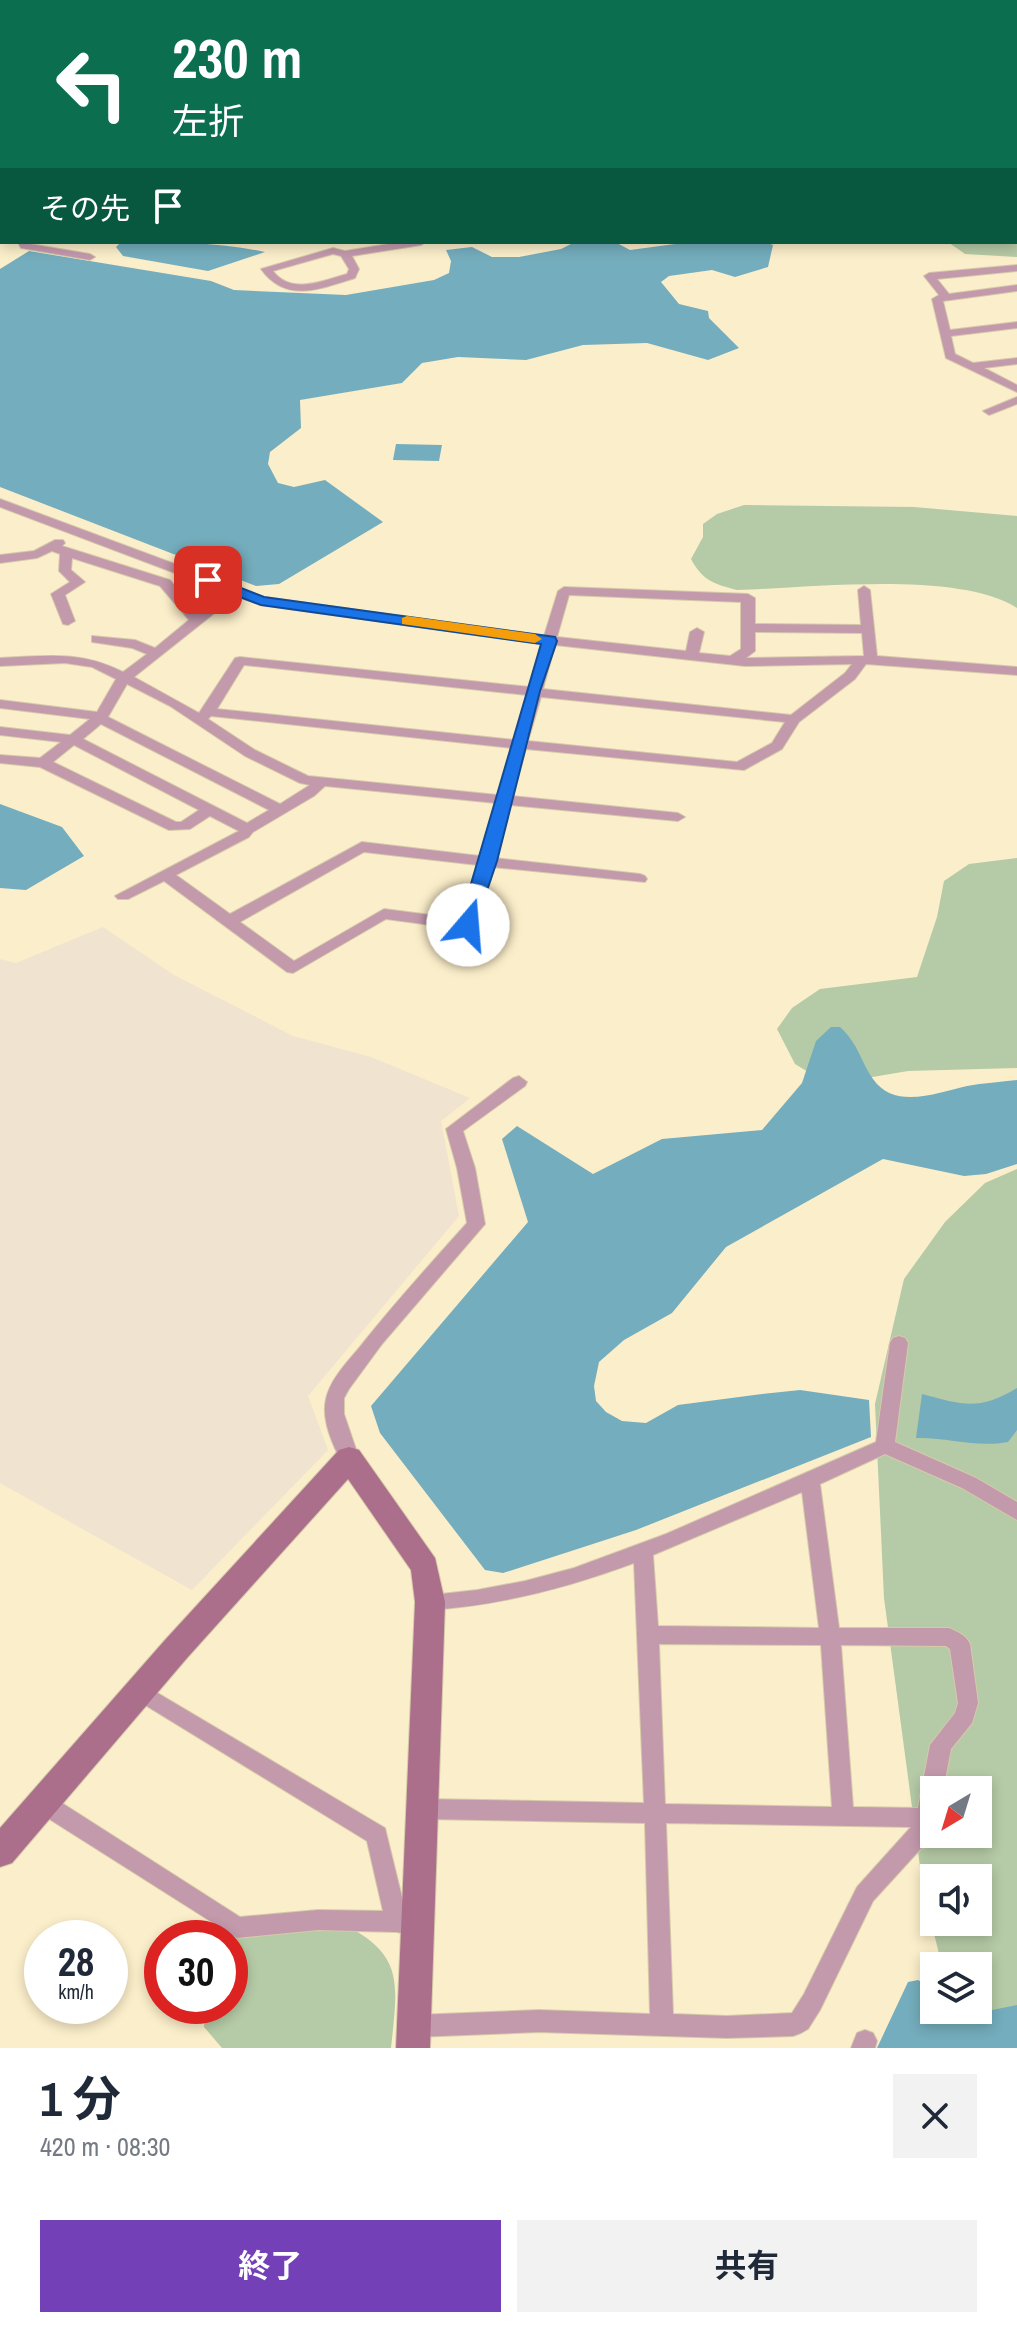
<!DOCTYPE html>
<html lang="ja">
<head>
<meta charset="utf-8">
<style>
	body { margin:0; font-family:"Archivo Narrow","Noto Sans JP",sans-serif; background:#f2f2f3; color:#1f2937; height:100vh; display:flex; flex-direction:column; font-size:30px; white-space:nowrap }
	* { box-sizing:border-box; margin:0 }
	p { font-size:26px; color:#747a83 }
	.icon { flex:none; width:44px; height:44px; fill:none; stroke:currentColor; stroke-width:2; stroke-linecap:round; stroke-linejoin:round }
	.map { position:relative; height:2048px; overflow:hidden }
	.sheet { display:flex; flex-direction:column; background:#fff; flex:1 }
	.sheet>* { flex:none }
	.top-card { position:absolute; left:0px; top:0px; width:1018px; height:244px; box-shadow:0 4px 12px #0003; background:#0b6e4f; color:#fff; overflow:hidden }
	.needle { width:52px; rotate:218deg }
	.tools { position:absolute; left:920px; top:1776px; display:grid; gap:16px }
	.tools a { display:grid; place-items:center; width:72px; height:72px; border-radius:0px; background:#fff; box-shadow:0 4px 12px #0003; font-size:40px }
	.speed { position:absolute; left:24px; top:1920px; display:flex; gap:16px; font-size:40px; font-weight:700; text-align:center }
	.speed>* { display:grid; place-content:center; width:104px; height:104px; border-radius:50%; background:#fff; box-shadow:0 4px 12px #0003; line-height:1 }
	.speed small { font-size:20px; font-weight:400 }
	.speed .limit { border:12px solid #d22; background:#fff; color:#111 }
	.pin { position:absolute; display:grid; place-items:center; width:68px; height:68px; color:#fff; margin:-34px; border-radius:16px; box-shadow:0 4px 12px #0006 }
	.me { position:absolute; width:88px; margin:-44px; rotate:18deg; stroke-linejoin:round; filter:drop-shadow(0 0 6px #0008) }
	.turn { display:flex; align-items:center; gap:28px; height:168px; padding:0 40px; font-size:36px }
	.turn .icon { width:104px; height:104px; stroke-width:2.5 }
	.turn b { display:block; font-size:56px; line-height:68px }
	.then { display:flex; align-items:center; height:76px; padding:0 40px; background:#0003; gap:16px; font-size:30px }
	.round { display:grid; place-items:center; flex:none; width:84px; height:84px; border-radius:0px; background:#f2f2f3 }
	.summary { display:flex; align-items:center; justify-content:space-between; height:136px; padding:0 40px }
	h1 { font-size:48px; font-weight:700; line-height:60px }
	.button { display:flex; gap:16px; margin-top:auto; padding:16px 40px }
	.button a { flex:1; height:92px; border-radius:0px; background:#7340b7; color:#fff; font-size:32px; font-weight:700; line-height:92px; text-align:center }
	.button a+a { background:#f2f2f3; color:#1f2937 }
	.map>svg:first-child { display:block }
	.industrial { fill:#f0e3cf }
	.green { fill:#b5caa6; fill-rule:evenodd }
	.water { fill:#74adbd }
	.lines { fill:none; stroke-linecap:round; stroke-linejoin:round }
	.street-casing { stroke:#d6caaa; stroke-width:2 }
	.secondary-casing { stroke:#d6caaa; stroke-width:2 }
	.primary-casing { stroke:#d6caaa; stroke-width:2 }
	.street { fill:#c399ac; fill-rule:evenodd }
	.secondary { fill:#ab6f8c; fill-rule:evenodd }
	.primary { fill:#985074; fill-rule:evenodd }
	.route { fill:#1a73e8; stroke:#114b97; stroke-width:2 }
	.slow { fill:#f59e0b }
</style>
</head>
<body>
<div class="map">
<svg width="1017" height="2048" viewBox="0 0 1017 2048">
	<rect width="100%" height="100%" fill="#fbeeca"/>
	<path class="industrial" d="M103,927L174,975L293,1036L371,1057L470,1098L441,1121L459,1216L308,1396L328,1450L192,1590L0,1483V959L16,963Z"/>
	<path class="green" d="M1016,128L1017,257L965,254L948,242H1016Z
		M744,505L914,507L1017,516V608C959,570 808,588 737,590C714,584 703,581 691,559L703,537V524L717,514Z
		M1017,858V1068L908,1071L837,1083L818,1078L795,1064L777,1029L792,1008L820,989L917,977L937,917L944,881L969,864Z
		M1017,1169V2048L978,2010V1966H942L923,1889L884,1598L875,1404L904,1279L945,1222L985,1183ZM934,1790H978V1834H934ZM934,1878H978V1922H934Z
		M337,1921C405,1953 398,1981 391,2048H222L204,2027L206,2006H230V1938H212V1936Z"/>
	<path class="water" d="M121,242C169,242 220,242 265,252L208,271L123,256L116,247Z
		M575,242H615L630,250L690,242H765L773,245L768,267L735,277L712,270L669,276L661,282L679,304L708,311L709,318L739,348L708,360L647,343L583,345L526,360L458,357L422,363L402,383L300,400L301,428L270,452L268,464L278,483L294,487L325,480L383,522L279,584L256,586L0,487V269L29,251L211,281L234,290L346,295L434,280L449,273L451,261L446,250L472,247L492,257H519L561,249Z
		M396,444L442,445L439,461L393,460Z
		M0,804L62,827L84,856L26,890L0,888Z
		M831,1027H840C859,1045 860,1060 873,1079C895,1111 939,1092 967,1086C983,1083 1001,1082 1017,1080V1164L986,1174L964,1176L883,1159L726,1247L672,1313L624,1340L599,1362L594,1386L596,1401L606,1412L622,1421L646,1423L678,1405L762,1394L800,1390L869,1400L871,1437L636,1530L503,1573L485,1570L380,1433L371,1406L528,1222L502,1139L517,1126L593,1174L662,1139L762,1130L802,1083L816,1041Z
		M1017,1388V1430L1008,1442C976,1448 947,1437 916,1438L922,1394C963,1405 979,1411 1017,1388Z
		M918,1980L934,1989V2010H978V2006L992,2010L1017,2005V2048H877L908,1982Z"/>
	<g class="lines">
		<defs>
			<path id="street" d="M192,0H207L208,2H193Z
				M1016,40H1017V46H1016Z
				M0,91H2V97H0Z
				M1016,109H1017V116H1016Z
				M2,141V149L0,150V142Z
				M0,165H2V171H0Z
				M0,187H2L0,198Z
				M18,242L90,254L95,257L90,260L21,248Z
				M401,242H426L421,245L352,256L359,269L355,278C320,289 286,304 261,269L333,248L345,251ZM333,254L341,256L349,269L347,274C322,281 291,295 273,271Z
				M1017,265V271L937,279L949,294L1017,285V291L943,301L950,330L1017,322V328L951,336L955,354L973,363L1017,358V364L984,368L1017,385V392L946,358L932,299L939,295L924,276L929,273Z
				M1017,397V404L989,415L983,411Z
				M0,499L264,597L544,636L558,591L564,587L748,594L755,598V624L861,625L858,590L864,586L870,590L877,656L1017,667V675L866,664L855,679L799,722L782,749L744,770L526,749L512,796L678,813L685,817L678,821L510,805L495,858L640,874L645,876L647,879L645,882L492,867L473,928L468,930L386,919L293,973L287,972L164,881L128,899H118L115,896L239,831L210,816L190,829L169,830L40,767L0,763V755L40,758L61,742L0,735V727L70,735L90,719L0,708V700L97,712L116,679L92,667L65,663L0,666V658C47,656 80,650 123,672L147,654L132,648L92,642V636L135,640L155,648L189,620L160,586L72,558L71,570L85,582L65,595L75,621L68,625L63,624L51,594L70,582L59,571L60,554L52,551L37,558L0,563V555L34,551L55,540H63L65,543L62,546L170,580L198,614L225,592L0,507ZM569,595L741,602V649L730,656L699,653L704,632L697,628L690,632L686,651L557,637ZM236,596L261,605L542,644L530,687L240,657L235,658L199,713L134,677ZM755,632L862,633L864,656L746,658L755,651ZM555,645L745,666L852,664L845,673L791,715L543,689ZM244,665L527,695L514,740L217,709ZM127,684L170,706L245,756L300,783L310,785L280,804L108,717ZM541,697L785,722L772,743L737,762L528,741ZM211,716L512,748L498,795L308,776L255,750L208,719ZM101,724L269,810L247,823L83,739ZM74,745L199,810L181,822H176L53,762ZM325,786L496,803L480,856L362,842L230,914L176,875L249,837L253,832L314,796ZM364,852L478,865L462,919L384,909L294,961L240,922Z
				M519,1076L527,1082L525,1086L463,1131L475,1168L485,1224L382,1344L349,1389L344,1398V1414L359,1458L356,1463L349,1466L342,1463C333,1445 321,1420 326,1399C330,1380 347,1362 359,1348C393,1305 430,1264 467,1223L457,1168L446,1129L513,1078Z
				M899,1336L905,1338L908,1343L895,1442L976,1478L1017,1502V1520L962,1488L885,1454L820,1484L839,1628H949C958,1632 966,1635 970,1644L978,1703L972,1723L951,1749L943,1790H934V1826L926,1843L873,1901L820,2010L808,2029L801,2033L793,2036L727,2038L539,2032L415,2037L407,2034L404,2026L407,2018L415,2015L539,2010L650,2014L645,1823L423,1819L415,1816L412,1809L415,1802L423,1799L644,1803L634,1563C567,1588 501,1605 430,1610L423,1608L420,1602L423,1596L477,1590L525,1581L574,1568L666,1534L876,1442L890,1343L893,1338ZM802,1492L819,1628L658,1626L653,1555ZM659,1644L821,1645L832,1807L665,1804ZM841,1645L946,1646L950,1649L958,1703L955,1713L930,1745L918,1808L853,1807ZM666,1823L911,1827L857,1887L804,1994L792,2013L727,2016L673,2014Z
				M139,1682L385,1828L406,1914L427,1920L430,1927L427,1934L419,1937L397,1932L318,1930L237,1938L35,1810L32,1803L35,1796L43,1793L51,1796L240,1917L318,1910L383,1911L367,1841L132,1697L129,1691L132,1685Z
				M865,2030L873,2033L877,2041L875,2048H851L857,2033Z"/>
			<path id="secondary" d="M118,0H137L139,2H120Z
				M950,0H964L966,2H952Z
				M1016,46H1017V54H1016Z
				M349,1447L359,1450L435,1558L445,1602L430,2048H396L415,1602L411,1570L348,1479L187,1658L12,1863L0,1867V1828L165,1640L339,1450Z"/>
			<path id="primary" d="M185,0H202L183,2Z
				M0,70H2L0,79Z"/>
		</defs>
		<use href="#street" class="street-casing"/>
		<use href="#secondary" class="secondary-casing"/>
		<use href="#primary" class="primary-casing"/>
		<use href="#street" class="street"/>
		<use href="#secondary" class="secondary"/>
		<use href="#primary" class="primary"/>
	</g>
	<path class="route" d="M208,575L264,597L555,637L557,641L540,691L497,861L474,929L468,931L459,925L541,644L261,605L203,583V576Z"/>
	<path class="slow" d="M407,616L535,634L542,639L535,643L402,624V618Z"/>
</svg>
<div class="tools">
<a><svg class="needle" viewBox="-14 -14 28 28"><path d="M0-13l5 13h-10z" fill="#e53935"/><path d="M0 13l5-13h-10z" fill="#747a83"/></svg></a>
<a><svg class="icon" aria-label="sound" viewBox="0 0 24 24"><path d="M4 9h4l5-4v14l-5-4H4zM17 9q2 3 0 6"/></svg></a>
<a><svg class="icon" aria-label="layers" viewBox="0 0 24 24"><path d="M12 4l9 5-9 5-9-5zM3 14l9 5 9-5"/></svg></a>
</div>
<div class="speed"><div>28<small>km/h</small></div><div class="limit">30</div></div>
<div class="pin" style="left:208px;top:580px;background:#d93025"><svg class="icon" aria-label="arrive" viewBox="0 0 24 24"><path d="M6 21V4h12l-3 4 3 4H6"/></svg></div>
<svg class="me" style="left:468px;top:925px" viewBox="-20 -20 40 40"><circle r="19" fill="#fff"/><path d="M0-13L10 11 0 6-10 11z" fill="#1a73e8"/></svg>
<div class="top-card">
<div class="turn"><svg class="icon" aria-label="left" viewBox="0 0 24 24"><path d="M17 20v-9H6M10 6l-5 5 5 5"/></svg><div><b>230 m</b>左折</div></div>
<div class="then">その先<svg class="icon" aria-label="arrive" viewBox="0 0 24 24"><path d="M6 21V4h12l-3 4 3 4H6"/></svg></div>
</div>
</div>
<section class="sheet">
<div class="summary"><div><h1>1 分</h1><p>420 m · 08:30</p></div><a class="round"><svg class="icon" aria-label="close" viewBox="0 0 24 24"><path d="M6 6l12 12M18 6L6 18"/></svg></a></div>
<div class="button"><a>終了</a><a>共有</a></div>
</section>
</body>
</html>
